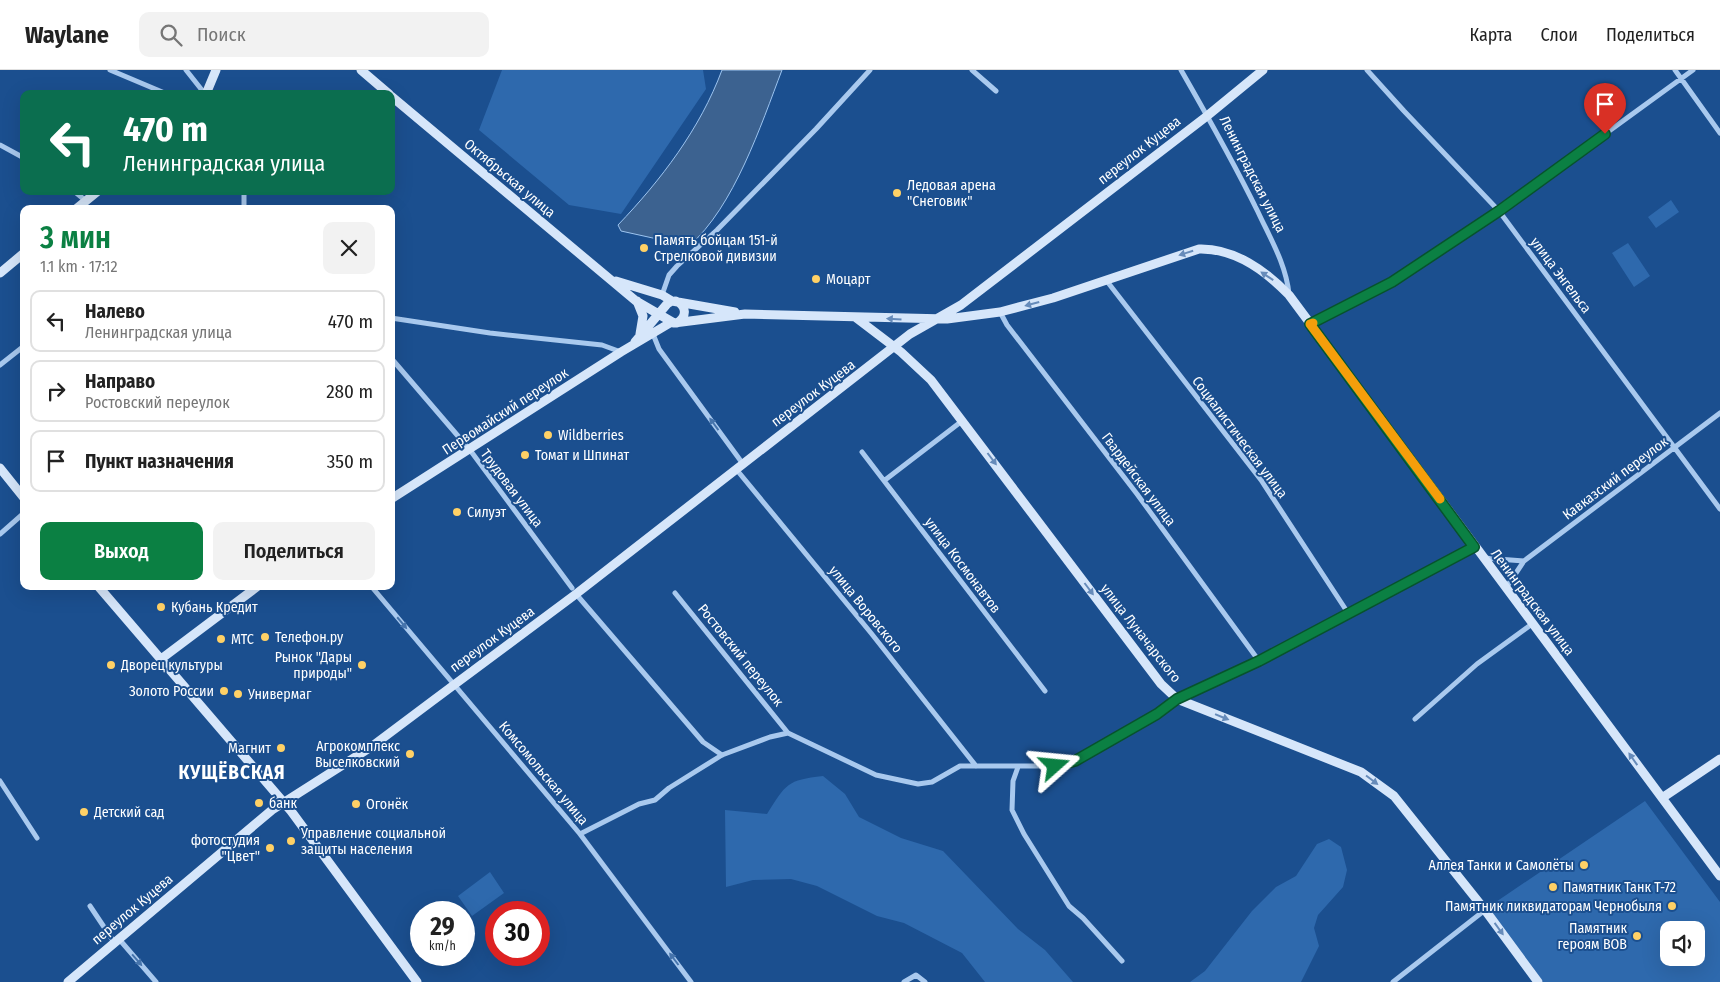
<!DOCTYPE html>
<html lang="ru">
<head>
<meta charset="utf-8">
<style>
	body { margin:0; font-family:"Fira Sans Condensed",sans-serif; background:#f2f2f2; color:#222; height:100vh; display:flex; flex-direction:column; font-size:19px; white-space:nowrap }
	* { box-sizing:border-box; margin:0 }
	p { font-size:16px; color:#767676 }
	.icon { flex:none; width:28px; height:28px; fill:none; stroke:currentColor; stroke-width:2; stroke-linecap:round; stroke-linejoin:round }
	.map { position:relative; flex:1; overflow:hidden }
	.details { position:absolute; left:20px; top:135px; width:375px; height:385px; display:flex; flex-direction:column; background:#fff; border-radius:10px; box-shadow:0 5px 20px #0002 }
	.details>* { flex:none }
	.hud { position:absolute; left:20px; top:20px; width:375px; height:105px; border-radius:10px; box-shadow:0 5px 20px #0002; background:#0b6e4f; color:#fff; overflow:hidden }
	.controls { position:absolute; left:1660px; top:851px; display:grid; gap:10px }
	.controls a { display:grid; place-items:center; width:45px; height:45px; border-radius:10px; background:#fff; box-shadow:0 5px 20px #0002; font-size:25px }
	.speed { position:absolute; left:410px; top:831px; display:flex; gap:10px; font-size:25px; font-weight:700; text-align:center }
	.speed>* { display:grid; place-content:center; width:65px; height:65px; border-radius:50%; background:#fff; box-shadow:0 5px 20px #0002; line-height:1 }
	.speed small { font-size:12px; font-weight:400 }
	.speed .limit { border:8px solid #d22; background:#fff; color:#111 }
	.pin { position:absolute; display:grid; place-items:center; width:42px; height:42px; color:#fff; margin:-51px -21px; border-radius:50% 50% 50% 0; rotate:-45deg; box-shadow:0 0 5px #0007 }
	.pin .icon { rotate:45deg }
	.me { position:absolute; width:55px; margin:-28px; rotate:72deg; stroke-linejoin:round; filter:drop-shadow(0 0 4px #0008) }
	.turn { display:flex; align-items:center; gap:18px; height:105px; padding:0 20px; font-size:22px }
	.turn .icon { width:65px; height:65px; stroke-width:2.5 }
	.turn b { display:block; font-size:35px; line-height:42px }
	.round { display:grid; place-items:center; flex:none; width:52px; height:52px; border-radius:10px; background:#f2f2f2 }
	.overview { display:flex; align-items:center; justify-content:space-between; height:85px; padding:0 20px }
	h1 { font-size:30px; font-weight:600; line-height:38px; color:#0b8043 }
	.action { display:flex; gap:10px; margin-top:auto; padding:10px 20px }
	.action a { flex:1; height:58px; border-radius:10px; background:#0b8043; color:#fff; font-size:20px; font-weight:600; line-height:58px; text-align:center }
	.action a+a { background:#f2f2f2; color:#222 }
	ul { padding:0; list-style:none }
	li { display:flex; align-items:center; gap:15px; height:62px; margin:0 10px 8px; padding:0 10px; border:2px solid #e0e0e0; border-radius:10px }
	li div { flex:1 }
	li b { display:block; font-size:19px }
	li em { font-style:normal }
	header { display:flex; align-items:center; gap:30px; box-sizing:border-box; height:70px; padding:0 25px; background:#fff; border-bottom:1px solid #e0e0e0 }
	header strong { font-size:24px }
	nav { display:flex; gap:28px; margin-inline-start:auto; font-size:18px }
	.search { width:350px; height:45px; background:#f2f2f2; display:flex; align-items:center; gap:12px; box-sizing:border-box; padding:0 18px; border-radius:10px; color:#767676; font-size:19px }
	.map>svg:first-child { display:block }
	.green { fill:#2e69ad; fill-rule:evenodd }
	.water { fill:#3c6290; stroke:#9cc4f0 }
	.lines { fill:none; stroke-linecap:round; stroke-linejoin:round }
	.street { stroke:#a9c9ee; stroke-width:5 }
	.secondary { stroke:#d6e6fa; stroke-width:9 }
	.oneway { fill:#668bba }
	.oneway2 { fill:#4674ac }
	.route-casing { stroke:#07532c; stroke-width:12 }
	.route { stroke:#0b8043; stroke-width:9 }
	.slow { stroke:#f59e0b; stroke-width:9 }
	.poi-dot { fill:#ffd166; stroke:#1b4f8f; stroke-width:2 }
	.labels { text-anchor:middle; stroke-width:4; stroke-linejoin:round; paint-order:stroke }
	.street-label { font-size:14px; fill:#fff; stroke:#1b4f8f }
	.poi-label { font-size:14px; fill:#fff; stroke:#1b4f8f; text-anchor:start }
	.district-label { font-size:19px; font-weight:bold; letter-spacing:1px; fill:#fff; stroke:#1b4f8f }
</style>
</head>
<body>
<header>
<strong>Waylane</strong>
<div class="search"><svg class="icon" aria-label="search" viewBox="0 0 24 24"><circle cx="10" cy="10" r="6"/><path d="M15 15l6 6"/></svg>Поиск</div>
<nav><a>Карта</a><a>Слои</a><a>Поделиться</a></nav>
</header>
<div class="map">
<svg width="1720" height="912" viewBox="0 0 1720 912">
	<rect width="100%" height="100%" fill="#1b4f8f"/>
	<path class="green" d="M502,0H703L706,19L621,144L569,135L479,60Z
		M1671,130L1679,142L1656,158L1648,147Z
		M1628,173L1650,206L1634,217L1612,183Z
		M823,706L845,724L859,747L901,768L943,781L1018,859L1045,880L1073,912H985L962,883L904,853L877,846L817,816L791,809L753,810L726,817L725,740L767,744C786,714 787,710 823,706Z
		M1645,731L1720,832V912H1543L1487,838ZM1669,860H1696V888H1669Z
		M1329,769L1341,777L1347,800L1343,817L1318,845L1314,858L1319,876L1301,912H1190L1205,901L1252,841L1276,817L1296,806L1317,774Z
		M490,802L504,823L472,846L458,826Z"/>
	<path class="water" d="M722,0H782C761,55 734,137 689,176L621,161L618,155C661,110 700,59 722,0Z"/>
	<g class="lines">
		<path class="street" d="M110,0L167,24
			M186,0L205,24
			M972,0L996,21
			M1181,0C1208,47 1234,93 1258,142C1270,168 1286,194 1289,224
			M1367,0L1404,41L1499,141L1720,439
			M1675,0L1720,63
			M0,75L24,88
			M74,121L86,131
			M244,139V121
			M1106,210L1261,410L1348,543
			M662,225L669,205L677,196L717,160L816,59L870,0
			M1000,242L1007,255L1137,424L1259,591
			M391,248L490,263L602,275L621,282
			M1311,254L1392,212L1499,141L1693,0
			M653,264L659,279L743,394
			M391,288L470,380L572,518
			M0,295L24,276
			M862,382L1045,621
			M736,399L871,563L976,696
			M885,410L962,351
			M0,464L24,443
			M1484,488L1524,491
			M371,516L580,764L691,912
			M1506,518L1524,491L1720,343
			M675,523L788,663
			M576,524L703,672L722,685
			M1415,649L1477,594L1532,554
			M1018,697L1013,711L1012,740L1024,764L1069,836L1083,848L1122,891
			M0,711L37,768
			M580,764L639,734L655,730L669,718L722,685L770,667L788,663L876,705L918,714L932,712L960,696H1055L1075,691L1157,644L1177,629L1259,591L1474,477
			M90,836L114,872
			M119,869L156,912
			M904,912L916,905L925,912
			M1393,912L1485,840"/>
		<path class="secondary" d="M361,0L389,24
			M206,24L216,0
			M391,26L636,231L674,253L745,244L947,249L1000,242L1053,228L1199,179C1234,178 1266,201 1289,225L1720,806
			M76,139L98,121
			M0,203L24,183
			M616,211L662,225L672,231
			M637,231L643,246L640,264
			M676,231C687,236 687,247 677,253
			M855,247L901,282L931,310L1161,614L1177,629L1361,702L1394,726L1485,840L1538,912
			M635,272L667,234L672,231L735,242
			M0,398L24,428
			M391,429L621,282L670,253
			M98,516L291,741L417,912
			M161,589L258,516
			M1662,728L1720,689
			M68,912L272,740L371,677L431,632L576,524L910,264L961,235L1207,46L1263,0"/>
	</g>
	<defs><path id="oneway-solid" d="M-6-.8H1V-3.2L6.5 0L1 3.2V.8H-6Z" transform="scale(1.25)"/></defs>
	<g class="oneway">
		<use href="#oneway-solid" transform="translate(1186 183) rotate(163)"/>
		<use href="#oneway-solid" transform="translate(1267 206) rotate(-147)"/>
		<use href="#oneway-solid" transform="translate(1032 234) rotate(165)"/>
		<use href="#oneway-solid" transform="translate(894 249) rotate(-177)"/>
		<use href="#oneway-solid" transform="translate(992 389) rotate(53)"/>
		<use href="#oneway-solid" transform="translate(1089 519) rotate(53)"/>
		<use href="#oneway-solid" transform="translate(1222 647) rotate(22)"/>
		<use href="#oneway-solid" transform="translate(1633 689) rotate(-125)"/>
		<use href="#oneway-solid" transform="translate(1372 710) rotate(37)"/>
		<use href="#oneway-solid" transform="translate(1499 859) rotate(54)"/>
	</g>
	<g class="oneway2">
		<use href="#oneway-solid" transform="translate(714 354) rotate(-126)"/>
		<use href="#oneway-solid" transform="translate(402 553) rotate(50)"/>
		<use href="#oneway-solid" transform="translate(674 889) rotate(-127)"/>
		<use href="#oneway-solid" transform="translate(137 890) rotate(49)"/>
	</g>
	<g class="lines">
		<defs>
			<path id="route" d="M1055,696L1075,691L1157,644L1177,629L1259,591L1474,477L1310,254L1392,212L1499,141L1605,64"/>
		</defs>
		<use href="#route" class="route-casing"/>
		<use href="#route" class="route"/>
		<path class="slow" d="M1313,253L1310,254L1440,429"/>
	</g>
	<g class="poi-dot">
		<circle cx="897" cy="123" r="5"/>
		<circle cx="644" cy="178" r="5"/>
		<circle cx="816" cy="209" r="5"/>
		<circle cx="548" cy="365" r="5"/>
		<circle cx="525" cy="385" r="5"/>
		<circle cx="457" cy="442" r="5"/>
		<circle cx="161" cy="537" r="5"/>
		<circle cx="265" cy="567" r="5"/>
		<circle cx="221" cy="569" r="5"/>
		<circle cx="111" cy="595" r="5"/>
		<circle cx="362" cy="595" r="5"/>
		<circle cx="224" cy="621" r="5"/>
		<circle cx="238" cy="624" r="5"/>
		<circle cx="281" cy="678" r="5"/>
		<circle cx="410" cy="684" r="5"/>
		<circle cx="259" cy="733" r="5"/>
		<circle cx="356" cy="734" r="5"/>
		<circle cx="84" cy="742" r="5"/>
		<circle cx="291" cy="771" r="5"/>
		<circle cx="270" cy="778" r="5"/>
		<circle cx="1584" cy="795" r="5"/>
		<circle cx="1553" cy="817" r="5"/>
		<circle cx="1672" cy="836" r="5"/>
		<circle cx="1637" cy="866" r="5"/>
	</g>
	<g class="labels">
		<g class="street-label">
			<text transform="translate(1139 80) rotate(-38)" y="5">переулок Куцева</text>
			<text transform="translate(1253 104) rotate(63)" y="5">Ленинградская улица</text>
			<text transform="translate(510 108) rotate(40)" y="5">Октябрьская улица</text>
			<text transform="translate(1561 205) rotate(53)" y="5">улица Энгельса</text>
			<text transform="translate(813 323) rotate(-37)" y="5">переулок Куцева</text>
			<text transform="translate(505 341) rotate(-33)" y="5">Первомайский переулок</text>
			<text transform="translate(1240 367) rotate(53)" y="5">Социалистическая улица</text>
			<text transform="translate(1615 408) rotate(-37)" y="5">Кавказский переулок</text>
			<text transform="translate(1139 409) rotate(53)" y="5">Гвардейская улица</text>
			<text transform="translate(512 418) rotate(53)" y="5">Трудовая улица</text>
			<text transform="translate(963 495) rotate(53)" y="5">улица Космонавтов</text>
			<text transform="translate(1533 532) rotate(53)" y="5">Ленинградская улица</text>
			<text transform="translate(866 539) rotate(51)" y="5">улица Воровского</text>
			<text transform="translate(1141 563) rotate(52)" y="5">улица Луначарского</text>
			<text transform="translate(492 569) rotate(-36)" y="5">переулок Куцева</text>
			<text transform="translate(741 585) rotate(51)" y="5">Ростовский переулок</text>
			<text transform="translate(544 703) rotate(50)" y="5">Комсомольская улица</text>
			<text transform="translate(132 839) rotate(-40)" y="5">переулок Куцева</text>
		</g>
		<g class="poi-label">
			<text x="907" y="120">Ледовая арена<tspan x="907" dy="16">"Снеговик"</tspan></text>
			<text x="654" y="175">Память бойцам 151-й<tspan x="654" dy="16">Стрелковой дивизии</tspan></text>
			<text x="826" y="214">Моцарт</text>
			<text x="558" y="370">Wildberries</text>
			<text x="535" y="390">Томат и Шпинат</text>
			<text x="467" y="447">Силуэт</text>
			<text x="171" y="542">Кубань Кредит</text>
			<text x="275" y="572">Телефон.ру</text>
			<text x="231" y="574">МТС</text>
			<text x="352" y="592" text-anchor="end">Рынок "Дары<tspan x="352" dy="16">природы"</tspan></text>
			<text x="121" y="600">Дворец культуры</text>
			<text x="214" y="626" text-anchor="end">Золото России</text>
			<text x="248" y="629">Универмаг</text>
			<text x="400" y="681" text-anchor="end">Агрокомплекс<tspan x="400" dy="16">Выселковский</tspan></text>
			<text x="271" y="683" text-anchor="end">Магнит</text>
			<text x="269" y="738">банк</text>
			<text x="366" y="739">Огонёк</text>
			<text x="94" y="747">Детский сад</text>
			<text x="301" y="768">Управление социальной<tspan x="301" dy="16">защиты населения</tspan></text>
			<text x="260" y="775" text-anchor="end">фотостудия<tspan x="260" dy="16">"Цвет"</tspan></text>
			<text x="1574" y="800" text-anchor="end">Аллея Танки и Самолёты</text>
			<text x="1563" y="822">Памятник Танк Т-72</text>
			<text x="1662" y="841" text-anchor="end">Памятник ликвидаторам Чернобыля</text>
			<text x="1627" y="863" text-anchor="end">Памятник<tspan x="1627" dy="16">героям ВОВ</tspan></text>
		</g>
		<g class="district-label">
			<text x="232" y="709">КУЩЁВСКАЯ</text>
		</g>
	</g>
</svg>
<div class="controls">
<a><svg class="icon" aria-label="sound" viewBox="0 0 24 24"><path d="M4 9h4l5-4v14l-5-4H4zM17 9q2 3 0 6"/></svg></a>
</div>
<div class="speed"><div>29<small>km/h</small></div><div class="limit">30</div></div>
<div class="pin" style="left:1605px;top:64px;background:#d93025"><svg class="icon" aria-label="arrive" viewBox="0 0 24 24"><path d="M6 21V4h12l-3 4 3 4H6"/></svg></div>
<svg class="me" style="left:1055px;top:696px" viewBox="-20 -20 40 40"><path d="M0-17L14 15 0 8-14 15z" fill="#0b8043" stroke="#fff" stroke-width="4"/></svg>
<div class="hud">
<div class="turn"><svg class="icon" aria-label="left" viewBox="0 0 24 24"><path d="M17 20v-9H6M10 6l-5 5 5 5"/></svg><div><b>470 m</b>Ленинградская улица</div></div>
</div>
<section class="details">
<div class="overview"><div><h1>3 мин</h1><p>1.1 km · 17:12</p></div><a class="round"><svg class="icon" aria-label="close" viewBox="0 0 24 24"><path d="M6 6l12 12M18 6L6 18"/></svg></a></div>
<ul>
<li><svg class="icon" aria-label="left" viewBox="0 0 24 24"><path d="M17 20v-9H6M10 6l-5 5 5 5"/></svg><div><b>Налево</b><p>Ленинградская улица</p></div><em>470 m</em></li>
<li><svg class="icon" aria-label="right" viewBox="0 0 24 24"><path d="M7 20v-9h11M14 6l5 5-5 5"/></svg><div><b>Направо</b><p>Ростовский переулок</p></div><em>280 m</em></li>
<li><svg class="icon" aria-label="arrive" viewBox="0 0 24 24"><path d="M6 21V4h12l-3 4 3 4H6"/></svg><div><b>Пункт назначения</b></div><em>350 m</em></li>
</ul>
<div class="action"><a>Выход</a><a>Поделиться</a></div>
</section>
</div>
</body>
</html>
